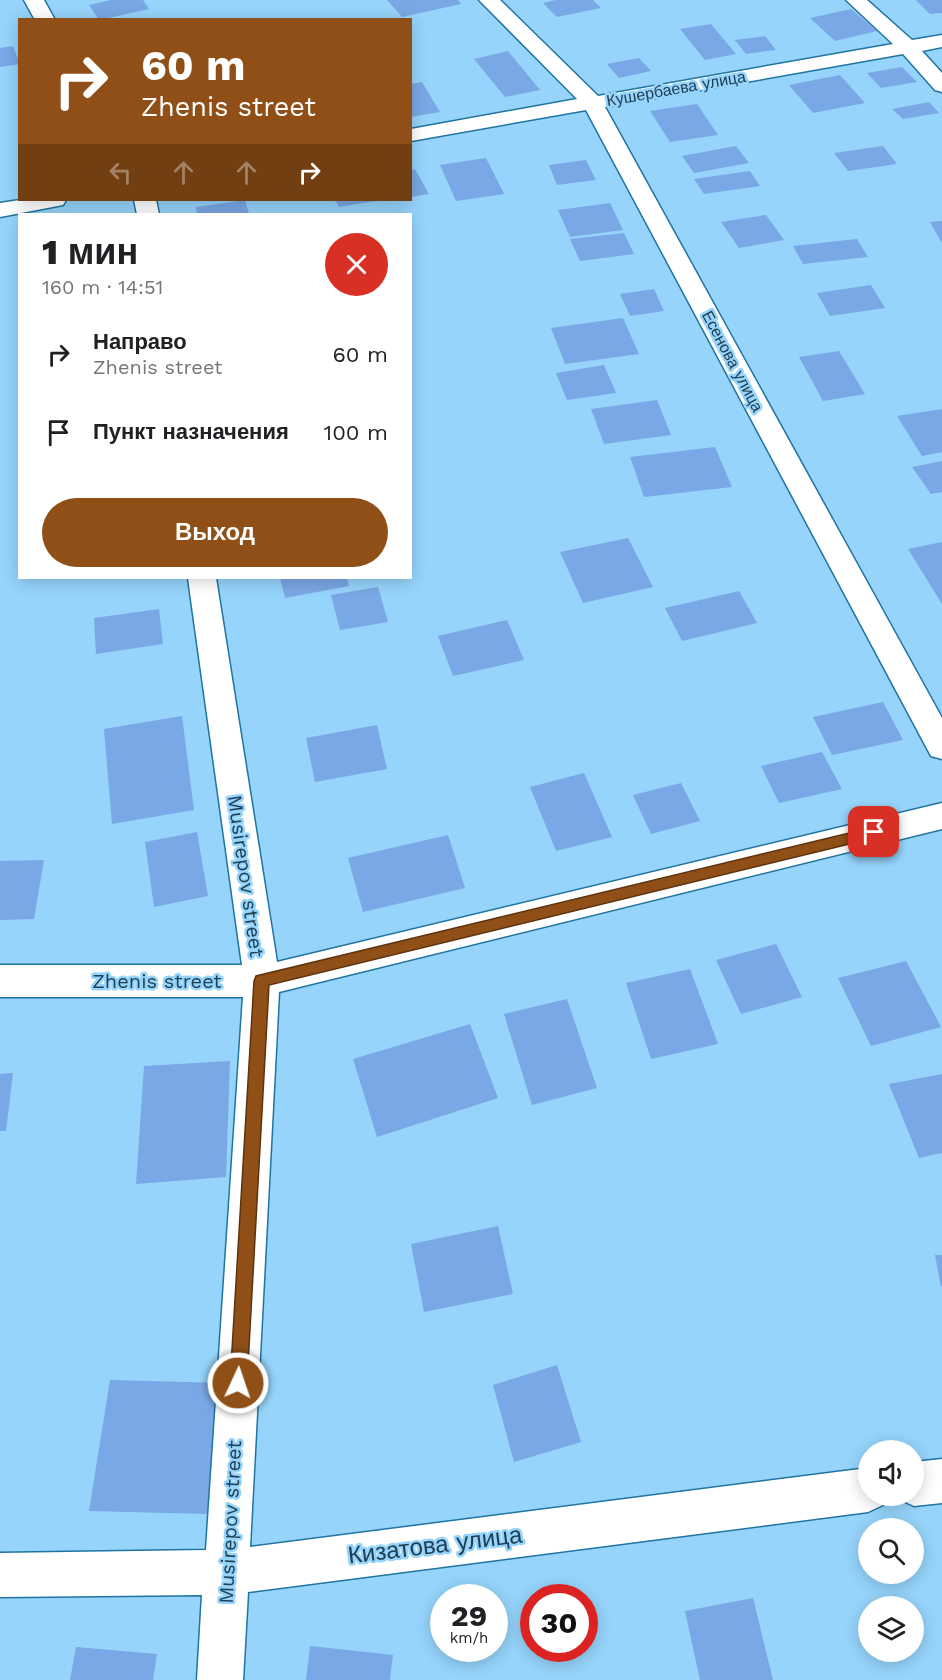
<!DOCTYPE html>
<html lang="ru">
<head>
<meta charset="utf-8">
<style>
	body { margin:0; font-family:"Work Sans",sans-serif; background:#f6f6f6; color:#202124; height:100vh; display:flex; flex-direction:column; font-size:22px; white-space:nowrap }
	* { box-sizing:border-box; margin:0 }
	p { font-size:20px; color:#757577 }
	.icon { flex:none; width:33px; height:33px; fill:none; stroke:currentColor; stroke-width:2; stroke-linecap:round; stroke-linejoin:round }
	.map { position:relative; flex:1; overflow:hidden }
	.drawer { position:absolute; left:18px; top:213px; width:394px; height:366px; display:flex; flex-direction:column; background:#fff; border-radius:0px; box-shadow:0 3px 15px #0003 }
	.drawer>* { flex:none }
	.top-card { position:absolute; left:18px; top:18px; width:394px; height:183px; border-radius:0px; box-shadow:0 3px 15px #0003; background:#8f4f17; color:#fff; overflow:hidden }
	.fabs { position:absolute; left:858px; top:1440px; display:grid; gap:12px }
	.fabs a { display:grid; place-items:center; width:66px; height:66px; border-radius:50%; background:#fff; box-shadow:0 3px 15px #0003; font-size:30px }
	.speed { position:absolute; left:430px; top:1584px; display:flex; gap:12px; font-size:30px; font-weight:700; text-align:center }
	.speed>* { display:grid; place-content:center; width:78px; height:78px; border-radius:50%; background:#fff; box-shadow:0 3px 15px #0003; line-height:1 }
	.speed small { font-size:15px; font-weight:400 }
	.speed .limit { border:9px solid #d22; background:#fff; color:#111 }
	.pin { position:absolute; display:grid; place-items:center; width:51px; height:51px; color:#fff; margin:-26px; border-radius:12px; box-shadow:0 3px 9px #0006 }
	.me { position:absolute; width:66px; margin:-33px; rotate:3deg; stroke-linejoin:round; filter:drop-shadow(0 0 4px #0008) }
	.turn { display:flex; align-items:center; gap:21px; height:126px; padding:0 24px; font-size:27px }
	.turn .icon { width:78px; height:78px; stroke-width:2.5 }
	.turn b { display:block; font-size:42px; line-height:51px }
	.lanes { display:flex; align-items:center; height:57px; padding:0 24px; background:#0003; justify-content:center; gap:30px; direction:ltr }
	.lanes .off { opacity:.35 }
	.round { display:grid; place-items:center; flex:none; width:63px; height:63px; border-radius:32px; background:#f6f6f6 }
	.summary { display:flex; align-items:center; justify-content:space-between; height:102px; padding:0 24px }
	h1 { font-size:36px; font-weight:800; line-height:45px }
	.action { display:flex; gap:12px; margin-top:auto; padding:12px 24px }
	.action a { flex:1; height:69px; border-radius:36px; background:#8f4f17; color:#fff; font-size:24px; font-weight:800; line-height:69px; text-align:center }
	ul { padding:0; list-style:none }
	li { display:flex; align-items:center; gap:18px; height:78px; padding:0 24px }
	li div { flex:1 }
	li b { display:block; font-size:22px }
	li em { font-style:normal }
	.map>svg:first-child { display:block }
	.building { fill:#7aa7e5 }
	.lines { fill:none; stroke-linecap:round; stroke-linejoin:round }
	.street-casing { stroke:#1f74a1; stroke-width:3 }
	.street { fill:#fff; fill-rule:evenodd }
	.route { fill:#8f4f17; stroke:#5d330f; stroke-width:1.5 }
	.labels { text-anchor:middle; stroke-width:5; stroke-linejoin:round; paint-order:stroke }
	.far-street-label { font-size:16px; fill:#1f4054; stroke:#96d4fb }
	.street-label { font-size:20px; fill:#1f4054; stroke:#96d4fb }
	.near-street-label { font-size:24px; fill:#1f4054; stroke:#96d4fb }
</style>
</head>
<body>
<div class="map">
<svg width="942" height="1680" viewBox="0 0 942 1680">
	<rect width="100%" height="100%" fill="#96d4fb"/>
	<path class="building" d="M110,0H143L149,9L99,20L89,5Z
		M387,0H458L461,4L402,17Z
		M556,0H593L601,8L557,17L543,3Z
		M916,0H942V13L930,14Z
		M851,9L877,31L835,41L810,18Z
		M711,24L736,54L705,60L680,29Z
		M765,36L776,50L746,54L735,40Z
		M13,46L20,64L0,67V48Z
		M508,51L540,90L505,97L474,59Z
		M639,58L651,71L619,78L607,64Z
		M902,67L917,82L881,88L867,73Z
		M840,75L865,103L813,113L789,85Z
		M422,82L440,112L411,117V84Z
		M929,102L939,113L903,119L892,109Z
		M697,104L718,135L670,142L650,111Z
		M736,146L749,163L694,173L682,156Z
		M883,146L897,164L848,171L834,153Z
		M486,158L504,194L456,201L440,165Z
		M586,160L596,180L557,185L549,165Z
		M415,169L429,194L411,197V170Z
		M750,171L760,186L704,194L694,179Z
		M245,200L249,214H197L196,207Z
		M335,200H376L377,201L339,207Z
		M610,203L623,230L570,237L558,210Z
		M766,215L784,240L739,248L721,222Z
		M942,221V243L930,222Z
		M624,233L634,254L580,261L570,239Z
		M857,239L868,257L803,264L793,246Z
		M871,285L885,308L830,316L817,293Z
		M654,289L664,311L630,316L620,294Z
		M623,318L639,354L565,364L551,328Z
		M839,351L865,394L823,401L799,357Z
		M604,365L616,393L567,400L556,373Z
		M657,400L671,435L604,444L591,409Z
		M942,409V452L922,456L897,416Z
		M715,447L732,487L644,497L630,457Z
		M942,461V492L931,494L912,467Z
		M628,538L653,587L583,603L560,552Z
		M942,542V604L908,549Z
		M280,578H347L349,586L285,598Z
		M378,587L388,622L340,630L331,595Z
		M739,591L757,623L682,641L665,608Z
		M159,609L163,644L96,654L94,618Z
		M507,620L524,660L453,676L438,636Z
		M883,702L903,740L832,755L813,717Z
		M182,716L194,810L112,824L104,729Z
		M377,725L387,769L315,782L306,738Z
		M822,752L842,789L779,803L761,766Z
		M584,773L612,837L556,851L530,787Z
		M681,783L700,821L651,834L633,795Z
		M197,832L208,896L154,907L145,842Z
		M448,835L465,888L363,912L348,858Z
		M44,860L34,919L0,920V861Z
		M776,944L802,997L741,1014L716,960Z
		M906,961L941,1027L871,1046L838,978Z
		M690,969L718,1044L651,1059L626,983Z
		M567,999L597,1088L532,1105L504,1014Z
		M470,1024L498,1098L377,1137L353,1059Z
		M230,1061L226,1177L136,1184L144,1066Z
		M13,1073L6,1131H0V1074Z
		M942,1074V1153L919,1158L889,1084Z
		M498,1226L513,1294L424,1312L411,1244Z
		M935,1255H942V1286L941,1287Z
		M557,1365L581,1442L514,1462L493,1385Z
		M110,1380L224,1383L208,1514L89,1511Z
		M753,1598L773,1680H700L685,1611Z
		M310,1646L393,1655L390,1680H306Z
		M76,1647L157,1654L153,1680H70Z"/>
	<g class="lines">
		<defs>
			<path id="street" d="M24,0H44L55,20H35Z
				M479,0H500L598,96L893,44L846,0H867L912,40L942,35V47L922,51L942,73V92L935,90L903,54L605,107L942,718V759L931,756L586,110L411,141V129L577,99Z
				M20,200H66L63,205L0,217V203Z
				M134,200H156L159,214H137Z
				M188,578H216L277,962L942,803V829L279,992L250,1547L868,1468V1496H888L883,1505L868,1512L248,1592L243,1680H197L202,1595L0,1597V1553L206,1550L243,997H0V965H242Z
				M942,1459V1503L914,1506L899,1499L897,1496H914V1462Z"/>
		</defs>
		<use href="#street" class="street-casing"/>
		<use href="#street" class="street"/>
	</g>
	<path class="route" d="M874,827L881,832L874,838L269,985L247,1383L245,1389L238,1391L232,1389L230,1383L254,981L256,976Z"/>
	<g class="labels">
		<g class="far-street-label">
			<text transform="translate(676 88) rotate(-10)" y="6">Кушербаева улица</text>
			<text transform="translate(733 361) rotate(62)" y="6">Есенова улица</text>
		</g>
		<g class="street-label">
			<text transform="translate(246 876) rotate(82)" y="7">Musirepov street</text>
			<text x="157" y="988">Zhenis street</text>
			<text transform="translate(230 1522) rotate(-87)" y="7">Musirepov street</text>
		</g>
		<g class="near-street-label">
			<text transform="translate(435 1545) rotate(-7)" y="8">Кизатова улица</text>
		</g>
	</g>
</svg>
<div class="fabs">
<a><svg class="icon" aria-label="sound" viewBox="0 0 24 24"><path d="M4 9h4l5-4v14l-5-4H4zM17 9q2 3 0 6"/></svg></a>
<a><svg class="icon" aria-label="search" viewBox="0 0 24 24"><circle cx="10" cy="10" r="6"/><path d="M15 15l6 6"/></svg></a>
<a><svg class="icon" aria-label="layers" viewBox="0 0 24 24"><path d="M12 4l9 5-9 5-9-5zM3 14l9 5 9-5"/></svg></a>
</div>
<div class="speed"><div>29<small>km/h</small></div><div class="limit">30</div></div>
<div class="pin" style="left:874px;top:832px;background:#d93025"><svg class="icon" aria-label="arrive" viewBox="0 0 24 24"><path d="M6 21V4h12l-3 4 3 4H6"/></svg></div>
<svg class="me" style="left:238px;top:1383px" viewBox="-20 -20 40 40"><circle r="17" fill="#8f4f17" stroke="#fff" stroke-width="3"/><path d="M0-11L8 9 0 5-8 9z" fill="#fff"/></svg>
<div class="top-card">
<div class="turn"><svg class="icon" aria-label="right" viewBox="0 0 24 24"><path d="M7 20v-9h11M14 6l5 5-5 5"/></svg><div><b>60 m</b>Zhenis street</div></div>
<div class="lanes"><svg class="icon off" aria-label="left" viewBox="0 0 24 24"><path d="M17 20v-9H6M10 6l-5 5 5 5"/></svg><svg class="icon off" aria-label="ahead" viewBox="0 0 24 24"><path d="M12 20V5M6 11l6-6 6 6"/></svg><svg class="icon off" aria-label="ahead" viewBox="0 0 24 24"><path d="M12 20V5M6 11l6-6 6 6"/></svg><svg class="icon" aria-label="right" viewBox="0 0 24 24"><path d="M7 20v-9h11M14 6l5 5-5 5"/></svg></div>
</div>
<section class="drawer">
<div class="summary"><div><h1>1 мин</h1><p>160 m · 14:51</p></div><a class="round" style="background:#d93025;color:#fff"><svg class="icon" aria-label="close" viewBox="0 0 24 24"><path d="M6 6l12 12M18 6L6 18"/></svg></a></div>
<ul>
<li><svg class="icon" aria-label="right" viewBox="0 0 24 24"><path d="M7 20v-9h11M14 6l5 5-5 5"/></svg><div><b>Направо</b><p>Zhenis street</p></div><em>60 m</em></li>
<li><svg class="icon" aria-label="arrive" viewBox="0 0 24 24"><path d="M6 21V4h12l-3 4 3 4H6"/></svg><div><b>Пункт назначения</b></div><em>100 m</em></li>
</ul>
<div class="action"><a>Выход</a></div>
</section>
</div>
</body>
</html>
